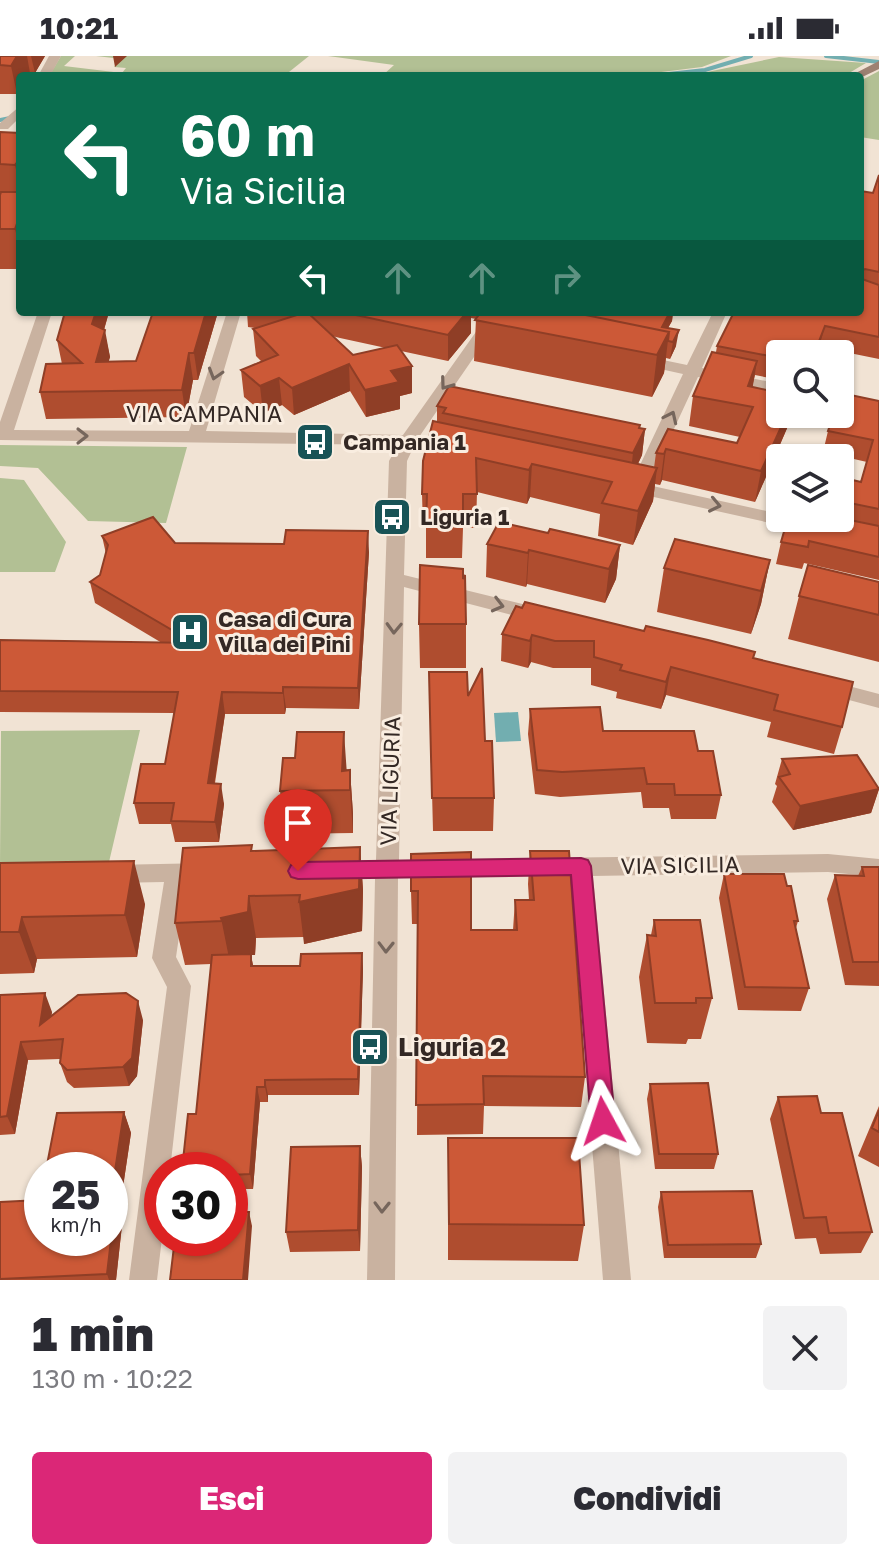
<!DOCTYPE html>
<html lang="it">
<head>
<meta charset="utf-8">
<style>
	body { margin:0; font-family:"Golos Text",sans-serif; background:#f2f2f3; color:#2b2b33; height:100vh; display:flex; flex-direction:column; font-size:30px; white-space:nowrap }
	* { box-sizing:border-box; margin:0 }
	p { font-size:26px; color:#7c7c81 }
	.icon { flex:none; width:44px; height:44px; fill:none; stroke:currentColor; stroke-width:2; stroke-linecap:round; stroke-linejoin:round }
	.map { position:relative; height:1224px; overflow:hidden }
	.panel { display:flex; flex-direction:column; background:#fff; flex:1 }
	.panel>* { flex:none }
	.banner { position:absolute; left:16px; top:16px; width:848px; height:244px; border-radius:8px; box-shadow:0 2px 6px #0004; background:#0b6e4f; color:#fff; overflow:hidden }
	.controls { position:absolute; left:766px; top:284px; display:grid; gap:16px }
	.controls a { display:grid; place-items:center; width:88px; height:88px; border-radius:8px; background:#fff; box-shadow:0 2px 6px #0004; font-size:40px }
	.speed { position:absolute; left:24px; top:1096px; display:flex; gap:16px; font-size:40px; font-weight:700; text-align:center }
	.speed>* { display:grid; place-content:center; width:104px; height:104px; border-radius:50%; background:#fff; box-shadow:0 2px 6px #0004; line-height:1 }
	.speed small { font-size:20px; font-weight:400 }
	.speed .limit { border:12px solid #d22; background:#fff; color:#111 }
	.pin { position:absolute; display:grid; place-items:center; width:68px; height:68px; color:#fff; margin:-82px -34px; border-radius:50% 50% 50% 0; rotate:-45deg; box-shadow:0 0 8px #0007 }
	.pin .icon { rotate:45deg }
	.me { position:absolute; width:88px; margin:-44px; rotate:355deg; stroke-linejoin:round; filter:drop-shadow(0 0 6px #0008) }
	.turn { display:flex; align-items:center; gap:28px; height:168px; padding:0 32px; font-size:36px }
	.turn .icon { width:104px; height:104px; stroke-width:2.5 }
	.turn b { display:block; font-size:56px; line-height:68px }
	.lanes { display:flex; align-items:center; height:76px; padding:0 32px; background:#0003; justify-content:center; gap:40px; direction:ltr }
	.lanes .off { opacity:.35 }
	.round { display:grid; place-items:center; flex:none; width:84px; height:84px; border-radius:8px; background:#f2f2f3 }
	.headline { display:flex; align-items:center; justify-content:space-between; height:136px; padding:0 32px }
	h1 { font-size:48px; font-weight:800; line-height:60px }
	.button { display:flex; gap:16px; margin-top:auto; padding:16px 32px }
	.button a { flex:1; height:92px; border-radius:8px; background:#db2777; color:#fff; font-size:32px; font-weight:800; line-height:92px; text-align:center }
	.button a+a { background:#f2f2f3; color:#2b2b33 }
	.status { display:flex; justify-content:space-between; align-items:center; height:56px; padding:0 40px; background:#fff; direction:ltr }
	.status svg { height:22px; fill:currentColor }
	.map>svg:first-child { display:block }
	.green { fill:#b2c094 }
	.water { fill:#72aeb0 }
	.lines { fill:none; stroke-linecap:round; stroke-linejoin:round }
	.stream { stroke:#72aeb0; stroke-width:4 }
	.street { fill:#c9b2a0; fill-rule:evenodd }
	.secondary { fill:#9d8172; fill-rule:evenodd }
	.wall { fill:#af4d2f; fill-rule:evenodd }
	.shaded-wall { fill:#8f3e26 }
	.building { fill:#cc5937; stroke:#8f3e26; stroke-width:2 }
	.oneway { stroke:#76665c }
	.route { fill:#db2777; stroke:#8e194d; stroke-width:2 }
	.labels { text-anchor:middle; stroke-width:6; stroke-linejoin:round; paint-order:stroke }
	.street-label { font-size:22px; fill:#332824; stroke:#f9ede0 }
	.poi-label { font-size:22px; font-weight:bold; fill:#332824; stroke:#f9ede0; text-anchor:start }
	.near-poi-label { font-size:26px; font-weight:bold; fill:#332824; stroke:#f9ede0; text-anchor:start }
</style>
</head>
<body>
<div class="status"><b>10:21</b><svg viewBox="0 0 49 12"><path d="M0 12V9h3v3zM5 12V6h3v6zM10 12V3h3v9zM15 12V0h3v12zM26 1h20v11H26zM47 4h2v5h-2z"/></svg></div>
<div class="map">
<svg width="879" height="1224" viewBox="0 0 879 1224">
	<rect width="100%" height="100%" fill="#f1e3d4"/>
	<path class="green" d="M61,0H75L64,10L122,17L126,12L114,11L122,3L96,0H309L284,20H49Z
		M328,0H731L702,11L629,20H382L394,9Z
		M779,1L866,7L844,20H688Z
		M879,15V84L860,81V25Z
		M0,389L187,391L166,467L88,465L38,412L0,410Z
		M0,422L24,424L66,486L55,516H0Z
		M140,674L109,806L0,808L1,675Z"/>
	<path class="water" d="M518,656L521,685L496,686L494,657Z"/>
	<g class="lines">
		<path class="stream" d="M826,0L879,6
			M650,20L705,14L751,0
			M0,64L20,60"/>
		<path class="street" d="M49,0H61L50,20H38Z
			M20,50V61L8,73H0V67Z
			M38,256H52L14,374L189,375L227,256H241L206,375L403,379L490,256H505L419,381L457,387L459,391L451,396L414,390L407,405L404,519L539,552L549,559L539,566L404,531L399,804L828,798L879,803V821L828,816L593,820L631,1224H603L570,820L398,822L395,1224H367L375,823L328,821L325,814L328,807L376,804L389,405L398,389L0,384V366Z
			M713,256H727L702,312L780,328V338L698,321L648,429L780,458V462L821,467L824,471L821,475L815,477L627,435L618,430L621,426H632L683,318L633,307L631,304L639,299L687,309Z
			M826,624L879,638V652L819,636L816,631L819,626Z
			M208,807L216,809L219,816L216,823L187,826L176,901L191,930L170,1114H162V1182L157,1224H129L167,931L152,902L164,826L112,827L104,825L101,818L104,811L112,809Z"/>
		<path class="secondary" d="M879,5V13L860,22L850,20Z"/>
	</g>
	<path class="wall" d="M0,0H45L35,17H30L17,38H0Z
		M0,76L20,77V213H0Z
		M879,119V303L820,291L817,298H780V324L755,319L752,331L788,370L755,446L662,424L660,429L655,428L653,445L633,489L598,480L600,458L530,441L527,448L477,436L476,472H463L462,502H426V472H423L422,438L437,366V350L645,373L642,399L638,408L654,412L656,397L668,373L737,387L740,381L689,370L693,340L716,296L717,290L860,256V135L873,137Z
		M63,256H109L104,274L110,301L108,306L136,305L153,256H218L198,324H193L186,361L46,363L40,336L62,308L57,284L64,260Z
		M247,256H673L672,265L668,272L676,290L670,303L666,302L664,317L652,341L474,305L476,263L471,262V277L448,305L401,295L412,337L400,340V353L366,361L350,335L294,359L282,349L263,357L244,341L241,314L261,305L256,300L253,273L255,272L248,271ZM332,280L340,282L386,292L353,299Z
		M879,345V524L804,507L802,513L776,508L781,486L840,462V421L861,426L867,406L823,396L828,375Z
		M548,477L620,489L616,523L605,547L527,528L526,531L486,521L487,488Z
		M102,480L175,487L369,496L359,653L286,652L285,658H225L215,727L224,748L219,786H175L171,768H139L134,747L165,708L174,657L0,656V584L162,587L95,547L90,526L100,519L106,498Z
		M770,504L761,548L751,578L657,556L664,512Z
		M879,526V606L788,583L799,540Z
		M516,550L753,602L842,671L834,698L767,681L771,666L666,639L661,653L616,642L617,636L591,629V612H553L531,606L528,612L501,605L502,578Z
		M419,568H466V612H420Z
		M429,616L468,640L494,742L493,775H433Z
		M530,653L603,675L698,695L721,739L716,763H671L669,752H643L641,736L560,741L535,738L528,678Z
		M295,702L350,714L353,758V777L285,778L280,735Z
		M782,703L879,733L871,757L793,774L772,746L777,730L775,728Z
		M360,791L363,834L362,875L304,888V881L256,882L255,899H251L253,910H300L362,897L363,913L359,1039H268V1046H260L253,1133H230V1114L196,1058L211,908L185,909L175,867L253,795Z
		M530,795L585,1021L581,1051L484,1050L483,1078L417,1079L418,868H412L411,835L471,796V874H513L515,844H529L528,828Z
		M0,807L145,848L137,901L37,903L34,917L0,918Z
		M862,811H879V930L845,929L827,843L835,819L858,820Z
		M724,818L787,830L798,865L796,872L809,932L801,955L738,954L719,842Z
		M654,864L712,942L701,983H688L686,988L647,987L639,921L647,879H651Z
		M0,939L52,956L51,960L143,964L137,1020L129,1030L74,1032L67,1026L60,1007V1003L28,1004L15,1078L0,1079Z
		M650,1028L718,1098L714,1113H655L647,1043Z
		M778,1041L821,1057L872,1176L861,1197L820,1198L816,1182L795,1183L770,1063Z
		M879,1050V1111L858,1100Z
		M124,1056L131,1077L120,1151L123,1160L116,1224H0V1146L40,1144Z
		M448,1082L584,1169L578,1205L448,1204Z
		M360,1090L362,1111L360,1195L290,1196L286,1176Z
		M661,1136L761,1188L756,1202H664L658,1151Z"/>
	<path class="shaded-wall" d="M17,0H27L30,17L28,20H20V33L17,38L11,10Z
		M31,0H45L35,17Z
		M113,0H127L115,11Z
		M20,103V132L15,109Z
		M20,159V193L15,173Z
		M96,256H109L98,294L92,268Z
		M206,256H218L198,324L194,297Z
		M467,256H471V277L448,305V279Z
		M670,256H673L672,265L661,284L662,271Z
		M825,270L817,298H814Z
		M105,274L110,301L101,333L96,306Z
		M679,274L676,290L670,303L673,286Z
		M669,276L664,317L652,341L657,299Z
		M189,297L193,324L186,361L182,334Z
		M757,305L752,335L748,330Z
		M349,308L350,335L294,359L292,332Z
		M412,310V337L400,340V353L366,361L365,334L391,315Z
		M279,322L282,349L263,357L260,330Z
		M787,358H791L788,370L755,446L761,415Z
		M645,373L642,399L630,424L633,397Z
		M666,393L662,424L660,429L664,398Z
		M532,408L530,441L527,448L529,414Z
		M657,412L653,445L633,489L638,455Z
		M368,475L369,496L359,653L358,632Z
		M620,489L616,523L605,547L609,513Z
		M529,494L527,528L526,531L528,497Z
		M770,504L761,548L751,578L761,535Z
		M532,579L531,606L528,612L530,585Z
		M671,611L666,639L661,653L666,626Z
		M283,631L286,652L285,658L283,637Z
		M222,636L225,658L211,748L208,727Z
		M344,676L347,719L342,715Z
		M350,714L353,758V777L350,734Z
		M221,728L224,748L219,786L215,766Z
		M879,733L871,757L793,774L800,750Z
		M360,791L363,834L362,875L304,888L299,846Z
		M134,805L145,848L137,901L125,859Z
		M249,840L256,882L255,899H251L254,914L230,907L221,862Z
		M22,861L37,903L34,917L19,876Z
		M362,897L363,913L359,1039L358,1023Z
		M45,937L52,956L48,984L40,969Z
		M138,945L143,964L137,1020L129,1030L123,1011Z
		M21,986L28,1004L15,1078L7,1060Z
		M265,1024L268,1039V1046L265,1031Z
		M257,1031L260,1046L253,1133L250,1118Z
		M124,1056L131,1077L120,1151L123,1160L116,1224H109L107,1218L111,1141Z
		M360,1090L362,1111L360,1195L358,1174Z
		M249,1156L252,1170L248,1224H243Z"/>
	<path class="building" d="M0,0H17L11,10L0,9Z
		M0,76L20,77V103L15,109L0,108Z
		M879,119V216L865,213L862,215V223L879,229V281L825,270L814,298H780V302L717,290L734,256H860V135L873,137Z
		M1,136H20V159L15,173H0V139Z
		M65,256H96L92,268L105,274L96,306L136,305L153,256H206L194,297H189L182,334L40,336L46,308L82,307L57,284Z
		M297,256H307L353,299L397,289L412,310L391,315L399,326L365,334L349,308L292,332L279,322L260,330L241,314L278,299L253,273L303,257Z
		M342,256H467L448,279Z
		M481,256H571L669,276L657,299L475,264Z
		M571,256H670L662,271L679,274L673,286L668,285L669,276Z
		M712,296L757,305L748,330L780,337V358H787L761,415L666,393L664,398L656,397L668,373L737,387L753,351L693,340Z
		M449,330L640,369L639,372L645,373L633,397L443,357L446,352L437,350Z
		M841,337L879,345V453L840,445V421L861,426L873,384L828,375L834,358H840Z
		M433,365L657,412L638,455L602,447L612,426L532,408L529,414L476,402L477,438H463V469H426L427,438H422L423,405Z
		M153,461L175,487L284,488L286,474L368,475L358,632L283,631V637L222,636L208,727L221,728L215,766L171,765L174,747H134L141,708H165L178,636L0,635V584L194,587L90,526L100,519L108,489L102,480Z
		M788,462H840L879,470V501L809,485L808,491L781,486Z
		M499,466L548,477L550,473L620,489L609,513L529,494L528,497L487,488Z
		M675,483L770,504L761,535L664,512Z
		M420,509L463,513V523L465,519L466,568H419Z
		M808,509L879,526V559L799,540Z
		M525,546L644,575L646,570L708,584L755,596L753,602L853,626L842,671L774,654L778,639L671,611L666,626L620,614L622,609L594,601V585H555L532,579L530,585L502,578L516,550L522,552Z
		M482,612L485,685H492L494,742H432L429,616H467L468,640Z
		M600,651L603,675H694L698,695H713L721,739H675L674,728H647L644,712L562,716L537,714L530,653Z
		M297,676H344L342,715L350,714V734L280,735L283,702H295Z
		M857,699L879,733L800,750L779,721L790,718L782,703Z
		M252,789L251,795L360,791L359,833L299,846L300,839L249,840L248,856L221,862L222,865L175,867L183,792Z
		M530,795H569L585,1021L483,1020L484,1048L416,1049L418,835H411V798L471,796V874H517L515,844H534Z
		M134,805L125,859L22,861L19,876H0V807Z
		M862,811H879V906H853L835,819L864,820Z
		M724,818H784L787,830H791L798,865H794L809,932L745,931Z
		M654,864H700L712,942H696V947H655L647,879L656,880Z
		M362,897L358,1023L265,1024V1031H257L250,1118L230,1119V1114H182L188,1058H196L212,899L251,898V910H300L301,898Z
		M45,937L40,969L78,939L126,937L138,945L132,1002L123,1011L67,1014L60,1007L63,983L21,986L7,1060L0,1061V939Z
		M708,1027L718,1098H659L650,1028Z
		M817,1040L821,1057H842L872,1176L829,1177L826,1161L804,1162L778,1041Z
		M879,1054V1076L872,1072Z
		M124,1056L111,1141H116L107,1218L0,1223V1146L40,1144L42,1133V1182H110V1114H46L57,1057Z
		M448,1082H578L584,1169L449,1168Z
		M360,1090L358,1174L286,1176L291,1091Z
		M752,1135L761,1188L668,1189L661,1136Z
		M230,1156H249L243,1224H170L175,1182H230Z"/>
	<defs><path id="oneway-chevron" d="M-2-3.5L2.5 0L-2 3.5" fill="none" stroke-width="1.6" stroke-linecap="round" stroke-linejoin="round" transform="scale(2)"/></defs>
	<g class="oneway">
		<use href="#oneway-chevron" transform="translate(215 318) rotate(107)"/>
		<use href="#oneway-chevron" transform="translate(446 328) rotate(126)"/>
		<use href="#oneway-chevron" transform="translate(671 361) rotate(-65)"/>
		<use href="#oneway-chevron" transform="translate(82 380)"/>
		<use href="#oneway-chevron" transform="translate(715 449) rotate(12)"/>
		<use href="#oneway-chevron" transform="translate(498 549) rotate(14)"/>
		<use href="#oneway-chevron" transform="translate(394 572) rotate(92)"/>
		<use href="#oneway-chevron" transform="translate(386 891) rotate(91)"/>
		<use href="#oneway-chevron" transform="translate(382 1151) rotate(91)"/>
	</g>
	<path class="route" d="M581,802L588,804L591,810L615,1065L612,1073L603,1076L595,1073L591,1065L571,819L298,823L291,821L288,815L291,809L298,806Z"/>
	<defs>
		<symbol id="bus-square" viewBox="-11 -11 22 22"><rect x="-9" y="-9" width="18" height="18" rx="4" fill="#185356" stroke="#f9ede0"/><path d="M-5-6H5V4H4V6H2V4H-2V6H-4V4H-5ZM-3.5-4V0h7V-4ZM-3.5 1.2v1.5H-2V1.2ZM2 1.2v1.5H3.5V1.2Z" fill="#fff"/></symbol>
		<symbol id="hospital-square" viewBox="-11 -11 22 22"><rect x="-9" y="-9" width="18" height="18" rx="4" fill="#185356" stroke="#f9ede0"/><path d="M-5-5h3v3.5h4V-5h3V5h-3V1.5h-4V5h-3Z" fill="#fff"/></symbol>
	</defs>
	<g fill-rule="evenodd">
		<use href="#bus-square" x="293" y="364" width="44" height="44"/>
		<use href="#bus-square" x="370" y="439" width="44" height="44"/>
		<use href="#hospital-square" x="168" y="554" width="44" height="44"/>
		<use href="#bus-square" x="348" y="969" width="44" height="44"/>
	</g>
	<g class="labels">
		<g class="street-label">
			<text x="204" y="366">VIA CAMPANIA</text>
			<text transform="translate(390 725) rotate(-88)" y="8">VIA LIGURIA</text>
			<text transform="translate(680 809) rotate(-1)" y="8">VIA SICILIA</text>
		</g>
		<g class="poi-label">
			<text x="343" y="394">Campania 1</text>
			<text x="420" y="469">Liguria 1</text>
			<text x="218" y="571">Casa di Cura<tspan x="218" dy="25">Villa dei Pini</tspan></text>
		</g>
		<g class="near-poi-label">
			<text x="398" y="1000">Liguria 2</text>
		</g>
	</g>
</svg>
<div class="controls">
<a><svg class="icon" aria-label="search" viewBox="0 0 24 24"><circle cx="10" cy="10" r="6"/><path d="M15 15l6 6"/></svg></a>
<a><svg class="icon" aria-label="layers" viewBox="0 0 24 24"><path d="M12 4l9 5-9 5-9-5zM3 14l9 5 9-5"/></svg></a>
</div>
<div class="speed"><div>25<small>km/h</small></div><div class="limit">30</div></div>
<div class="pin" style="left:298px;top:815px;background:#d93025"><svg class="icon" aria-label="arrive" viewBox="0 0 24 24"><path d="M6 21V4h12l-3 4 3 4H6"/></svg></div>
<svg class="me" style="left:603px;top:1065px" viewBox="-20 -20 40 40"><path d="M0-17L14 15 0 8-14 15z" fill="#db2777" stroke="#fff" stroke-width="4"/></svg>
<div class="banner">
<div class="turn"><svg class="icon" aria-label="left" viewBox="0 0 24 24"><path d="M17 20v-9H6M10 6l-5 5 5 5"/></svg><div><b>60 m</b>Via Sicilia</div></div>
<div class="lanes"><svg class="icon" aria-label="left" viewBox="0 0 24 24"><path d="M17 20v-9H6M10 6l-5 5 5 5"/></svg><svg class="icon off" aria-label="ahead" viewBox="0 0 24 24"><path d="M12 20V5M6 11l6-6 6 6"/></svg><svg class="icon off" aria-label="ahead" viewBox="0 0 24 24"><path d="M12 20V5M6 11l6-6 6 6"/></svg><svg class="icon off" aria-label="right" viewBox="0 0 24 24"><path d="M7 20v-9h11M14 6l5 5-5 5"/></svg></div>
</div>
</div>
<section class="panel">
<div class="headline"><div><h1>1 min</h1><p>130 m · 10:22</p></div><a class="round"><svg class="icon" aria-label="close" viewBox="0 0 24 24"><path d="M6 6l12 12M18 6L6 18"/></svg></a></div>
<div class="button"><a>Esci</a><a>Condividi</a></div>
</section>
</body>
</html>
